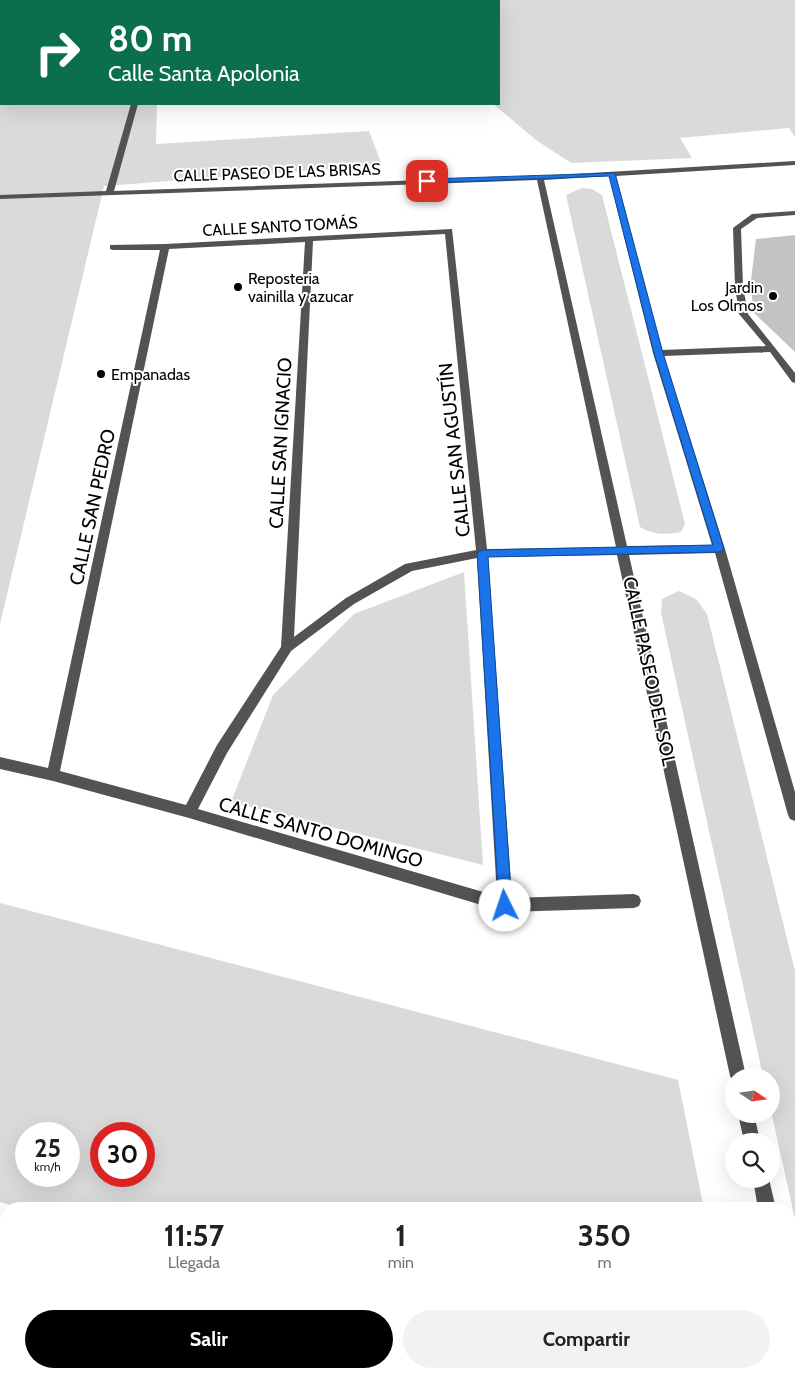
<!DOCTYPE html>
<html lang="es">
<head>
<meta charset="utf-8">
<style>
	body { margin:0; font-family:Cabin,sans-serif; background:#f2f2f2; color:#202124; height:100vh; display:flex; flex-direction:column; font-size:19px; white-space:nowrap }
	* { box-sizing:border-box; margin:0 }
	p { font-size:16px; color:#757577 }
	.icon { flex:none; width:28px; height:28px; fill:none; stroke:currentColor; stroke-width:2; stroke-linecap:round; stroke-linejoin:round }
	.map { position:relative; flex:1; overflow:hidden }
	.drawer { position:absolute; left:0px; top:1202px; width:795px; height:176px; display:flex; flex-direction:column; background:#fff; border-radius:20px 20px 0 0; box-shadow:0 5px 20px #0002 }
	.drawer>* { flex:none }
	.banner { position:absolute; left:0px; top:0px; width:500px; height:105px; box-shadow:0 5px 20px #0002; background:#0b6e4f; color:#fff; overflow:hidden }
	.needle { width:32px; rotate:103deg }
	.fabs { position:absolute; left:725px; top:1068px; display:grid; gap:10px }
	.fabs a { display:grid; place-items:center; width:55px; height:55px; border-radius:50%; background:#fff; box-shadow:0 5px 20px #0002; font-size:25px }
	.speed { position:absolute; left:15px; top:1122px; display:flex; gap:10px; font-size:25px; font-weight:700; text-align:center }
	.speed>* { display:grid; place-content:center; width:65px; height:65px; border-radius:50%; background:#fff; box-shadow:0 5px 20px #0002; line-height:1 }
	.speed small { font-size:12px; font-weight:400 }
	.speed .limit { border:8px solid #d22; background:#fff; color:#111 }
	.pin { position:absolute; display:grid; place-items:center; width:42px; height:42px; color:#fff; margin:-21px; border-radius:10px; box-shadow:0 2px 8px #0006 }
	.me { position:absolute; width:55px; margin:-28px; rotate:356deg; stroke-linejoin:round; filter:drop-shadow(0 0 4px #0008) }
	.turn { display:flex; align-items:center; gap:18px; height:105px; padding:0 25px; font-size:22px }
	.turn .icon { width:65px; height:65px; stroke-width:2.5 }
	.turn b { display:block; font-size:35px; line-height:42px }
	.eta { display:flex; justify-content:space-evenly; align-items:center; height:85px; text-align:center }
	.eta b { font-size:30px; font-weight:700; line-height:35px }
	.button { display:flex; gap:10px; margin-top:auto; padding:10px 25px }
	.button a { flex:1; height:58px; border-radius:30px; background:#000; color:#fff; font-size:20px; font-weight:700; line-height:58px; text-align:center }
	.button a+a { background:#f2f2f2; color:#202124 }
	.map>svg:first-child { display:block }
	.green { fill:#dadada; fill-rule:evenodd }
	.building { fill:#c3c3c3 }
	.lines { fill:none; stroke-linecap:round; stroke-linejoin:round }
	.minor { fill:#535353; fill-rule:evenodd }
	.route { fill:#1a73e8; stroke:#114b97 }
	.poi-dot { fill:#000; stroke:#fff; stroke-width:2 }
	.labels { text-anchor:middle; stroke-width:4; stroke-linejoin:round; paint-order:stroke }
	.far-street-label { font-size:16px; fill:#000; stroke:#fff }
	.far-poi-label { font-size:16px; fill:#000; stroke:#fff; text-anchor:start }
	.street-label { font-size:19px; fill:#000; stroke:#fff }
</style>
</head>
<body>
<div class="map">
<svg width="795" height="1378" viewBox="0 0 795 1378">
	<rect width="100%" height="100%" fill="#fff"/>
	<path class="green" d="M0,0H795V137L789,128L680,138L692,158L571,163L536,140L493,104H499V1H1V104H157L156,144L369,131L382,165L104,186L0,624Z
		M582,188L592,189L602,195L685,524L681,532C665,535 654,535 640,527L566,195Z
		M464,572L483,865L231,802L273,695L354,614Z
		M679,591L696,599L707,614L795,971V1219L771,1111V1076H763L661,613L662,599Z
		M0,903L678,1080L704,1209H22L0,1202ZM26,1134H69V1176H26ZM101,1134H144V1176H101Z
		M738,1373L739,1378H535L518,1373Z"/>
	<path class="building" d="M795,235V352L753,312L751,280L756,239Z"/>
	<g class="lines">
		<path class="minor" d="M158,0H164V1H158Z
			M131,104H138L114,191L540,176L795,161V165L616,176L662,350L766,346L739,314L735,286L733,228L752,214L795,211V215L757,218L741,229L743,286L748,314L795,373V383L792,382L770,352L664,356L725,549L795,792V821L790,819L788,815L715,553L629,555L746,1076H734V1082L730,1076L617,555L488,557L512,898L634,894L639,896L641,901L639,906L634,908L505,912L189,818L53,781L0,769V757L48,768L160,250H113L110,249V245L165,244L452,229L487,549L616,547L537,180L0,199V195L106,191ZM609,176L653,353L712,545L627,546L544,180ZM445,234L476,550L405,564L346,598L294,637L313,241ZM305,242L281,647L217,745L186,805L60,771L169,249ZM477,558L497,896L198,809L227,753L291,651L354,604L412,571Z
			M738,1114H754L760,1141H744Z
			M753,1179H769L776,1209H758Z
			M0,1246L6,1248V1266L0,1264Z
			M789,1299L795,1301V1346L789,1344Z
			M247,1372H265L264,1378H246Z
			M321,1372H354L356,1378H323Z"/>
	</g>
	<path class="route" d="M615,173L663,353L724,549L719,552L488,557L512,906L510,910L505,912L501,910L499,906L477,553L482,550L713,545L654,353L609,176L427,183L423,181L427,179Z"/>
	<g class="poi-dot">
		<circle cx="238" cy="287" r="5"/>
		<circle cx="773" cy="296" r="5"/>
		<circle cx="101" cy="374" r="5"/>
	</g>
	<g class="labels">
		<g class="far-street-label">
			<text transform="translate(277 172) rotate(-2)" y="6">CALLE PASEO DE LAS BRISAS</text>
			<text transform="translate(280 226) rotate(-3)" y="6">CALLE SANTO TOMÁS</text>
		</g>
		<g class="far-poi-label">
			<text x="248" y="284">Reposteria<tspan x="248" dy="18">vainilla y azucar</tspan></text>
			<text x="763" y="293" text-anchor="end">Jardin<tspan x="763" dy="18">Los Olmos</tspan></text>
			<text x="111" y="380">Empanadas</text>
		</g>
		<g class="street-label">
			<text transform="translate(280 443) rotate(-87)" y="7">CALLE SAN IGNACIO</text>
			<text transform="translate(454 450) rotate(-96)" y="7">CALLE SAN AGUSTÍN</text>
			<text transform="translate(92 507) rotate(-78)" y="7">CALLE SAN PEDRO</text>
			<text transform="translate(650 671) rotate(78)" y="7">CALLE PASEO DEL SOL</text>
			<text transform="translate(321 832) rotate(16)" y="7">CALLE SANTO DOMINGO</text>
		</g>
	</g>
</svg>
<div class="fabs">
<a><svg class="needle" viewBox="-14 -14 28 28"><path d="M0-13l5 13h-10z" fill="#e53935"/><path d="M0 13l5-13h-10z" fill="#757577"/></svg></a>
<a><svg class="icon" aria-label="search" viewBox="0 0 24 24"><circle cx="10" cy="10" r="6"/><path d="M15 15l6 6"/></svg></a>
</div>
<div class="speed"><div>25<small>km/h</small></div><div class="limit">30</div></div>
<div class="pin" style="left:427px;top:181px;background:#d93025"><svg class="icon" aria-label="arrive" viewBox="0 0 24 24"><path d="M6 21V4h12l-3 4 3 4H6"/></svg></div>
<svg class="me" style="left:505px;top:906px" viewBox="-20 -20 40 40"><circle r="19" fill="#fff"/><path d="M0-13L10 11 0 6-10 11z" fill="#1a73e8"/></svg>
<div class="banner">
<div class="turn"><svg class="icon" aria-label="right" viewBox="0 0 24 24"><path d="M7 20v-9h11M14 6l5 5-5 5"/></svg><div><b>80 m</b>Calle Santa Apolonia</div></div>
</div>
<section class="drawer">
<div class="eta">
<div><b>11:57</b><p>Llegada</p></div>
<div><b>1</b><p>min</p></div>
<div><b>350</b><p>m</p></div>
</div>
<div class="button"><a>Salir</a><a>Compartir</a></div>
</section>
</div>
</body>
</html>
